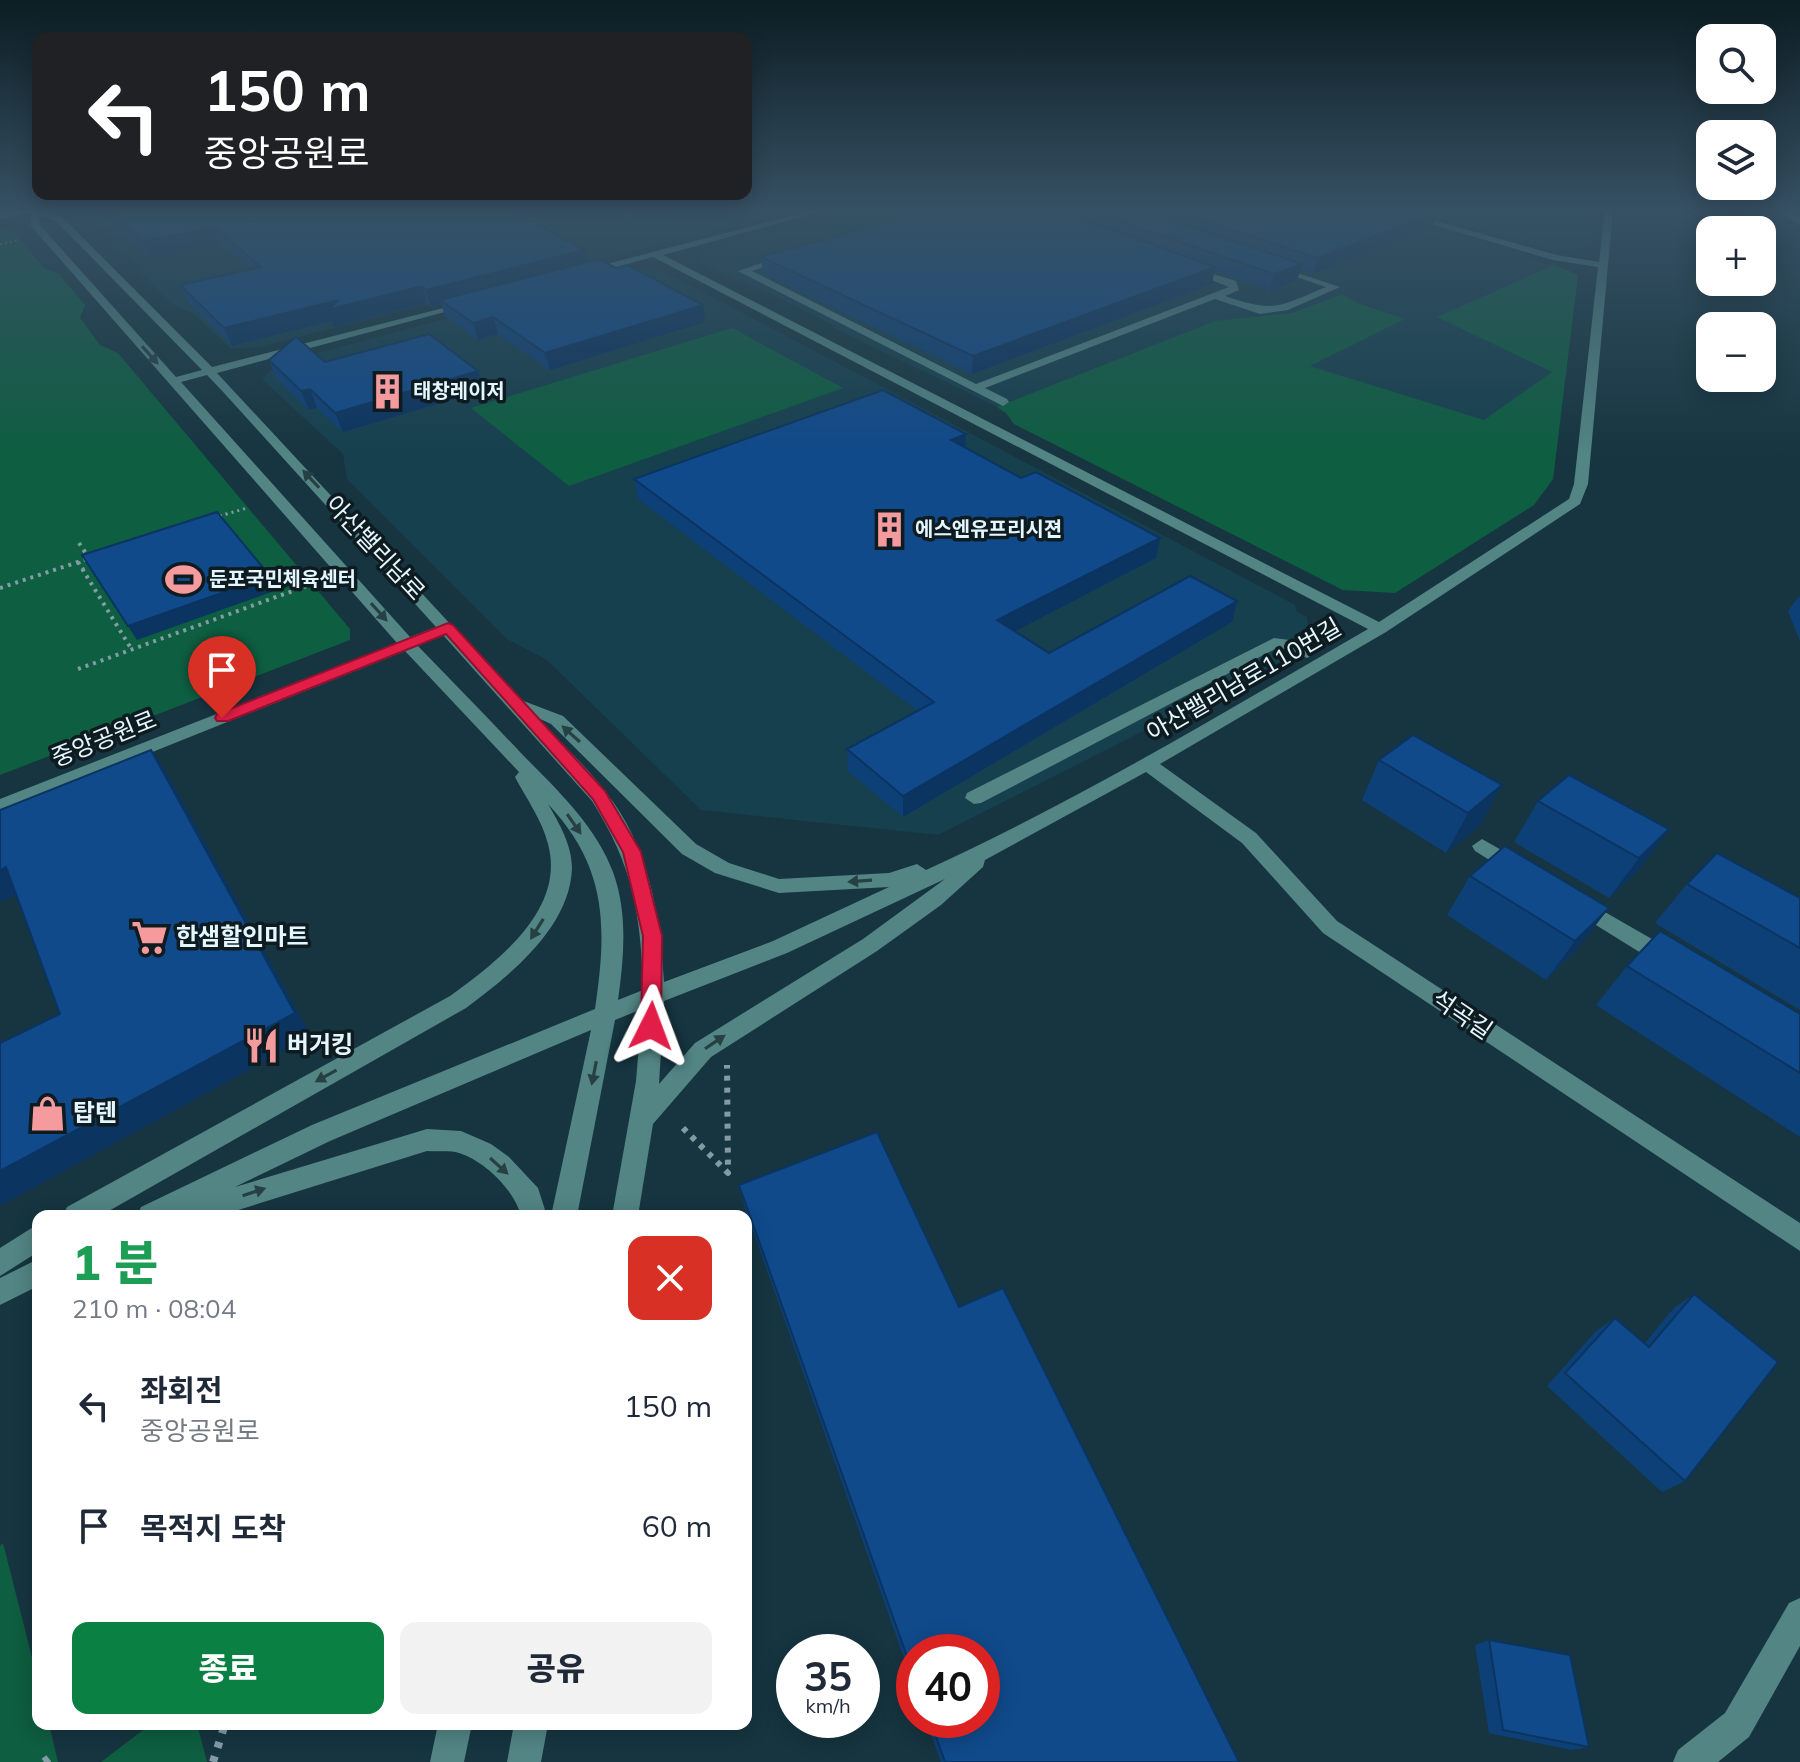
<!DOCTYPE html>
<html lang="ko">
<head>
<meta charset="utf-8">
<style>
	body { margin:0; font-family:Mulish,"Noto Sans KR",sans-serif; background:#f2f2f3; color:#1f2937; height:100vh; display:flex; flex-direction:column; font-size:30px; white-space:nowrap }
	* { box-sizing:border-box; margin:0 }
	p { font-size:26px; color:#747a83 }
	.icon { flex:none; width:44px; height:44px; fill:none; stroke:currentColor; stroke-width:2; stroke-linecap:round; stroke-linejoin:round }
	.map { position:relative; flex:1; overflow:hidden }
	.side { position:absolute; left:32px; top:1210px; width:720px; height:520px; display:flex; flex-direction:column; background:#fff; border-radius:16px; box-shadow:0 4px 20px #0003 }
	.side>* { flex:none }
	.banner { position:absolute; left:32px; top:32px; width:720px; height:168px; border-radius:16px; box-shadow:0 4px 20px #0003; background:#202124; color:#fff; overflow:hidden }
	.fabs { position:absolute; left:1696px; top:24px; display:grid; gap:16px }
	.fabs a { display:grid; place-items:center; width:80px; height:80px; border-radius:16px; background:#fff; box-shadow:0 4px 20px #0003; font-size:40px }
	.speed { position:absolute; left:776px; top:1634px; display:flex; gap:16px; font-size:40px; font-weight:700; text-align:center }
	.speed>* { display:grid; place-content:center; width:104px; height:104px; border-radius:50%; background:#fff; box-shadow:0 4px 20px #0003; line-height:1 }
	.speed small { font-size:20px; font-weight:400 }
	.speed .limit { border:12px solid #d22; background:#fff; color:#111 }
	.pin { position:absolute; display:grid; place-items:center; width:68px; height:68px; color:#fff; margin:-82px -34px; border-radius:50% 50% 50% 0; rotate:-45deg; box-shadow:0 0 8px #0007 }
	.pin .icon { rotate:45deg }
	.me { position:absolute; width:88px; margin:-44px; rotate:3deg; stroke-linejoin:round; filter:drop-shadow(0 0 6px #0008) }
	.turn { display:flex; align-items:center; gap:28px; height:168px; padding:0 40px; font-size:36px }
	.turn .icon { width:104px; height:104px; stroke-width:2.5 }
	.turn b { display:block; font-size:56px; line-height:68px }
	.round { display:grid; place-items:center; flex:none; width:84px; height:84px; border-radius:16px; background:#f2f2f3 }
	.headline { display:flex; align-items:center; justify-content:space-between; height:136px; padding:0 40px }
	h1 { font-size:48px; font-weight:800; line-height:60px; color:#1e9e55 }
	.action { display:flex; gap:16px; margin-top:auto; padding:16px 40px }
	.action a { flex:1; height:92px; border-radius:16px; background:#0b8043; color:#fff; font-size:32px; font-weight:800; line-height:92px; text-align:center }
	.action a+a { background:#f2f2f3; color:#1f2937 }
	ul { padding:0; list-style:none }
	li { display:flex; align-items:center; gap:24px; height:120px; padding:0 40px }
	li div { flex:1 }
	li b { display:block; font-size:30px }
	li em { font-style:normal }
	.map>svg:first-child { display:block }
	.built { fill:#16404e }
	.green { fill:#0e5e41 }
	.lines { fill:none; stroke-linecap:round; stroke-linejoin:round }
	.path-far4 { stroke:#839ba4; stroke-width:2; stroke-dasharray:2 3; stroke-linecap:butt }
	.path-far3 { stroke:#839ba4; stroke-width:3; stroke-dasharray:2 4; stroke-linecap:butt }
	.path-far2 { stroke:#839ba4; stroke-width:4; stroke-dasharray:3 5; stroke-linecap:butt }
	.path-far1 { stroke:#839ba4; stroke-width:6; stroke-dasharray:5 7; stroke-linecap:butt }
	.path { stroke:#839ba4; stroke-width:8; stroke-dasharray:6 9; stroke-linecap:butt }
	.minor { fill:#528584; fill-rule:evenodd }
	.wall { fill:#0e4078 }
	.shaded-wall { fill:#0b3461 }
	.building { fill:#104a8b; stroke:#0b3461; stroke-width:2 }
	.oneway { fill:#264043 }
	.route { fill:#e11d48; stroke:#92132f; stroke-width:2 }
	.labels { text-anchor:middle; stroke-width:7; stroke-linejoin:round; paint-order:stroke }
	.far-poi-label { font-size:20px; font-weight:bold; fill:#e5f7fe; stroke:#0e1b20; text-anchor:start }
	.street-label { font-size:24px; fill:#e5f7fe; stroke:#0e1b20 }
	.poi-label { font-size:24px; font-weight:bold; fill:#e5f7fe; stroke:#0e1b20; text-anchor:start }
</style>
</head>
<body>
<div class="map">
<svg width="1800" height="1762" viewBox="0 0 1800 1762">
	<rect width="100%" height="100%" fill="#163540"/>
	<path class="built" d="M100,210H793L260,347L230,348L193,313L172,304L139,271L143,268L131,256H124L113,246V237L90,215Z
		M853,210H1363L1571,270L1578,275L1553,479L1534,505L1395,593L1343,590L1014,424L1006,413L997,407L832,327L835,326L741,279L736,280L699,261L706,249Z
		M1410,210H1593L1590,246L1571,250L1548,249Z
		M627,270L663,271L1295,605L1296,611L1307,617L1311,646L938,835L701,810L547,660L507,639L347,479L343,454L262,379L277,364Z"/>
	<path class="green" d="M0,229H11L43,267L59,274L85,305L80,318L100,345L118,353L350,629V640L0,775Z
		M1554,265L1578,275L1553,479L1534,505L1395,593L1343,590L1014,424L1006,413L997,407L1215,321L1292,313L1343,294L1357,303L1405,319L1310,366L1484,420L1552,372L1437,317Z
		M732,328L843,388L569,486L471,408Z
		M3,1543L38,1681V1724H49L58,1762H0V1546Z
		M151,1724H197L207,1762H101Z"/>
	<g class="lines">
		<path class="path-far4" d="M0,244L20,240"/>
		<path class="path-far3" d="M220,516L247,508"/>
		<path class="path-far2" d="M218,517L226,514
			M79,543L89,558
			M78,562L132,650
			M82,570L96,565
			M0,588L90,558
			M78,669L312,584"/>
		<path class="path-far1" d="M683,1128L728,1173L727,1065"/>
		<path class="path" d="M44,1762L56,1753
			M213,1762L225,1724"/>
		<path class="minor" d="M20,210H45L62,217L212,367L471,301V305L217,373L521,700L563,716L696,844L729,863L779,879L889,873L917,864L926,870C1079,800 1223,713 1368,629L653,257L587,275L584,270L814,210H827L663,255L1379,622L1569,499L1574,484L1598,267L1553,260L1383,210H1396L1557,255L1599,262L1605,210H1613L1588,484L1580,504L1386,632L1160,764L1256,833L1337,921L1800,1223V1251L1323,933L1242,843L1146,772L985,860L983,867L941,905L877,951L711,1057L653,1124L638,1216H612L636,1081L642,1009L615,1020L577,1216H551L591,1030L330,1141L235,1187L427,1129L461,1131L491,1144L509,1157L538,1188L547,1216H521C515,1191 485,1161 459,1153C450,1150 437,1152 427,1151L219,1216H137L141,1207L312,1125L595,1009C607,927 608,868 548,804C559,823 572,845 572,868C570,928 509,976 466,1008L100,1216H63L67,1207L450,996C497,962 566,910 548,844C542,820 526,798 515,777L519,772L405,651L0,813V799L397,643L31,226V213L0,219V213ZM40,214L56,221L202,370L176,377L39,224ZM207,375L225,394L436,627L410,637L181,382ZM443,635L592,801C633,866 641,914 643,990L618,1000C624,958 628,913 613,872C595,824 554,787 520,752C486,716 452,681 418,646ZM538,718L551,724L682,854L715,873L779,893L889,887L773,941L664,982C660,914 649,846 605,791C585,765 560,742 538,718ZM945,879L863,939L695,1043L659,1084L664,1001L787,953Z
			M1775,210H1785L1800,217V224Z
			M782,256L790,258L752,271L976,384L1229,287L1186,270V266L1236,281L1239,290L1225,296C1275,313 1278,307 1326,287L1270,268V264L1340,287L1288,310L1260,314L1215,299L985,388L1007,399L1009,402L1003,406L738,271Z
			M1274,638L1298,641L1315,653L1307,658L1288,649L1277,648L981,803L974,804L965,798L967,793Z
			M1482,839L1526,864L1529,869L1526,874H1512L1475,851L1472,846Z
			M1577,896L1678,954L1681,960L1678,966L1670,968L1662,966L1570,909L1567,904L1570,899Z
			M38,1224V1252L0,1276V1248Z
			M38,1259V1286L0,1305V1278Z
			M1800,1598V1646L1749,1737L1718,1762H1673L1678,1750L1725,1713L1789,1603Z
			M438,1724H472L464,1762H430Z
			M514,1724H548L541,1762H507Z"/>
	</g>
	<path class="wall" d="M103,210H511L584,250L586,262L616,268L703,305L705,322L550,370L498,334L478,340L445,316L441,304L431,307L427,303L334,327L331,321L232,346L188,302L180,285L251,269L220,243L150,258L105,214Z
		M614,210H688L638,222Z
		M706,210H749L722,217Z
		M888,210H1477L1448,221L1435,218L1432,228L1313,274L1300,270L1297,280L1270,291L1214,271L1212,284L972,374L763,274L761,257L906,217Z
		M269,360L325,362L478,371L484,390L343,432L317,408L309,410L276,378Z
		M966,434L965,448L1156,558L1015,631L1049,653L1232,622L903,817L848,771L847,749L918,711L638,499L634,479Z
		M1798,597L1800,598V641L1788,611Z
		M1379,760L1502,785L1479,826L1446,853L1362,800Z
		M1538,801L1669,829L1639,870L1609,898L1514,842Z
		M1505,846L1579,947L1546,980L1447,915L1470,876Z
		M1687,884L1800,898V1010L1655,923Z
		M1627,966L1800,1014V1137L1596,1005Z
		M739,1185L959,1307L1239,1762H941L926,1720H982L914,1652V1686L745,1208Z
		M1694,1294L1685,1481L1662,1492L1547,1386L1596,1331L1615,1318L1645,1343L1674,1308Z
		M1489,1640L1589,1747L1572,1750L1489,1733L1475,1645Z"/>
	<path class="shaded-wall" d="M636,210H688L638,222Z
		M721,210H749L722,217Z
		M909,210H924V213L909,218Z
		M1452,210H1477L1448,221Z
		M1437,212L1432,228L1313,274L1317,258Z
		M214,227L220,243L150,258L142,242Z
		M584,250L587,266L440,300L441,304L431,307L426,290Z
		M1302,264L1297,280L1270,291L1274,274Z
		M1215,267L1212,284L972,374L973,356Z
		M422,286L427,303L334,327L331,321L232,346L224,328L339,300Z
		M703,305L705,322L550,370L545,353Z
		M493,317L498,334L478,340L473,323Z
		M478,371L484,390L343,432L335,413Z
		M310,389L317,408L309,410L301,391Z
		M966,434L965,453L951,440Z
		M1160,538L1156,558L996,641L997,620Z
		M270,576L277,590L137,640L128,626Z
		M1237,601L1232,622L903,817V796Z
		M151,750L167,773L311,1036L0,1206V1171L295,1013Z
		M1502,785L1479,826L1446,853L1468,813Z
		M1669,829L1639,870L1609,898L1639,858Z
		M6,867L27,891L0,902V870Z
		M1609,908L1579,947L1546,980L1575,941Z"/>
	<path class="building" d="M109,210H511L584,250L426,290L422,286L327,310L339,300L224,328L180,285L261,267L214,227L142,242Z
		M930,210H1056L1215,267L973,356L761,257Z
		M1087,210H1140L1302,264L1274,274Z
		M1171,210H1430L1437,212L1317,258Z
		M599,259L616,268L628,265L703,305L545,353L493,317L473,323L440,300Z
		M429,334L478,371L335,413L310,389L301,391L269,360L296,337L325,362Z
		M883,390L966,434L951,440L1021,478L1036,472L1160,538L997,620L1049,653L1190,576L1237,601L903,796L847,749L934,702L634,479Z
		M217,512L270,576L128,626L82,555Z
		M1413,735L1502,785L1468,813L1379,760Z
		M151,750L295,1013L0,1171V1043L60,1014L6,867L0,870V810Z
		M1569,775L1669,829L1639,858L1538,801Z
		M1505,846L1609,908L1575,941L1470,876Z
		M1717,853L1800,898V948L1687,884Z
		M1660,931L1800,1014V1073L1627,966Z
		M877,1132L959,1307L1003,1288L1239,1762H945L930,1720H982V1652H914V1676L739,1185Z
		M1694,1294L1778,1362L1685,1481L1565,1373L1615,1318L1649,1347Z
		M1489,1640L1570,1655L1589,1747L1503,1730Z"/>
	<defs><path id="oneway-solid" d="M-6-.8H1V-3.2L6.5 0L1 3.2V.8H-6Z" transform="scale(2)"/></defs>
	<g class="oneway">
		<use href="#oneway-solid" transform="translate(150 355) rotate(48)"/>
		<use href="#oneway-solid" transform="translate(311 479) rotate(-133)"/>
		<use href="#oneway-solid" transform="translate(379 612) rotate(48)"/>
		<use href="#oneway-solid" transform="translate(571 734) rotate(-138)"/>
		<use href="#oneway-solid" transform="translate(574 824) rotate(55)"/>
		<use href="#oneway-solid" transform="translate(860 881) rotate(176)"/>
		<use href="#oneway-solid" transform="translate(537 929) rotate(122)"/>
		<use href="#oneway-solid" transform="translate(715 1042) rotate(-34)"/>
		<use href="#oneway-solid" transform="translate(594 1073) rotate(101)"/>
		<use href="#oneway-solid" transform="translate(326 1076) rotate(151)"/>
		<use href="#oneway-solid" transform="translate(499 1166) rotate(42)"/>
		<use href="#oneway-solid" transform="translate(254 1192) rotate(-18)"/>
	</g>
	<linearGradient id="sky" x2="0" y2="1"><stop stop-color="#0c1d23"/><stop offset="0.46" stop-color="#365164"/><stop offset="1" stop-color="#365164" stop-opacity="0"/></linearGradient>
	<rect width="1800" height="456" fill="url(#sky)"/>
	<path class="route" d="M448,623L453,625L605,791L641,852L662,936L661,1026L658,1032L651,1035L644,1032L641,1026L643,936L623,852L593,799L446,634L228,721H217L215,718L217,714Z"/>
	<defs>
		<symbol id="building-bare" viewBox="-9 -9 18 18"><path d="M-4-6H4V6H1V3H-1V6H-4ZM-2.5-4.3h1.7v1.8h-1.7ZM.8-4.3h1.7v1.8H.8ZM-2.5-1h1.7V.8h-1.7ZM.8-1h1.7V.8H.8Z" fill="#f59b9d" stroke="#0e1b20" stroke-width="2.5" paint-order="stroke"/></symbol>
		<symbol id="stadium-bare" viewBox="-9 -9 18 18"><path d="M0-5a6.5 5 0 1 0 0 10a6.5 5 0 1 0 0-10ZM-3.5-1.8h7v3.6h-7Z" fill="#f59b9d" stroke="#0e1b20" stroke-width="2.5" paint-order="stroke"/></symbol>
		<symbol id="supermarket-bare" viewBox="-9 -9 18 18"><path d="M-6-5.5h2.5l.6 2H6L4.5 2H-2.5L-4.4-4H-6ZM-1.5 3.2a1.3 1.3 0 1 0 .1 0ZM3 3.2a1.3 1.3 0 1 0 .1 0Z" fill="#f59b9d" stroke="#0e1b20" stroke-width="2.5" paint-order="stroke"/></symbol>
		<symbol id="restaurant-bare" viewBox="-9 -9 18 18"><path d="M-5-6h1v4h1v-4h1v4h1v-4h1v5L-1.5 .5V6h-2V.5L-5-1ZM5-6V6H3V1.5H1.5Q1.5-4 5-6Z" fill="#f59b9d" stroke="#0e1b20" stroke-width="2.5" paint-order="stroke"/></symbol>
		<symbol id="shop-bare" viewBox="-9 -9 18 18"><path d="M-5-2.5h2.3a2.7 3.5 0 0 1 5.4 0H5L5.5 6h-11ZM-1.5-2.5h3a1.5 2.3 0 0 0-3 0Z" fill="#f59b9d" stroke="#0e1b20" stroke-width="2.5" paint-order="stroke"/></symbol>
	</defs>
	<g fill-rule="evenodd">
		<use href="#building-bare" x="362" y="366" width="51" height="51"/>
		<use href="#building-bare" x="864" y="504" width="51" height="51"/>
		<use href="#stadium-bare" x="158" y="554" width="51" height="51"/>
		<use href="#supermarket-bare" x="124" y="912" width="51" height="51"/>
		<use href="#restaurant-bare" x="236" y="1020" width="51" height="51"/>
		<use href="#shop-bare" x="22" y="1088" width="51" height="51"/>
	</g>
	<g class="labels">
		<g class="far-poi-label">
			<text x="413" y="398">태창레이저</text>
			<text x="915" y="536">에스엔유프리시젼</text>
			<text x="209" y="586">둔포국민체육센터</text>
		</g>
		<g class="street-label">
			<text transform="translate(375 548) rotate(47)" y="8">아산밸리남로</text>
			<text transform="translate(1244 680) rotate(-30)" y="8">아산밸리남로110번길</text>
			<text transform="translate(104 739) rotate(-22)" y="8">중앙공원로</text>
			<text transform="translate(1462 1015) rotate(34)" y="8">석곡길</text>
		</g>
		<g class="poi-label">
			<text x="176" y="945">한샘할인마트</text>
			<text x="287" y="1053">버거킹</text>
			<text x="73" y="1121">탑텐</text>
		</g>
	</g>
</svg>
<div class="fabs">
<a><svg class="icon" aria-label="search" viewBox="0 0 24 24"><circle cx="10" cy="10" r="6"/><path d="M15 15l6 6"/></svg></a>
<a><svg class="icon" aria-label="layers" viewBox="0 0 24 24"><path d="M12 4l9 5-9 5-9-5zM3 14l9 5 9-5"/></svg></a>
<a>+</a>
<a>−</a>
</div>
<div class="speed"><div>35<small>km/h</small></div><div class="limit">40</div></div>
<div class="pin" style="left:222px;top:718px;background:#d93025"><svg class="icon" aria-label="arrive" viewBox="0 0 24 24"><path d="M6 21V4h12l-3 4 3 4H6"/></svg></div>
<svg class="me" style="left:651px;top:1026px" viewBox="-20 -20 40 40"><path d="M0-17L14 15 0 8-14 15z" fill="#e11d48" stroke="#fff" stroke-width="4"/></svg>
<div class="banner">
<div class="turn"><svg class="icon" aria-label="left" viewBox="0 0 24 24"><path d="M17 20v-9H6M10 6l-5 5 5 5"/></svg><div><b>150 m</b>중앙공원로</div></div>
</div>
<section class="side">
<div class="headline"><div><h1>1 분</h1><p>210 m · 08:04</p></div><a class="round" style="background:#d93025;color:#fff"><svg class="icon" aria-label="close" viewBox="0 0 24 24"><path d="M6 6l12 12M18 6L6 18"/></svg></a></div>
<ul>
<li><svg class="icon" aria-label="left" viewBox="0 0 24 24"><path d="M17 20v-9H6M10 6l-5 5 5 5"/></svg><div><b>좌회전</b><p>중앙공원로</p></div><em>150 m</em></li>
<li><svg class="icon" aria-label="arrive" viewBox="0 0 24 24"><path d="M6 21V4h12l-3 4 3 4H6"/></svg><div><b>목적지 도착</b></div><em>60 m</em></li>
</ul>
<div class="action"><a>종료</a><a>공유</a></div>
</section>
</div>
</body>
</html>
